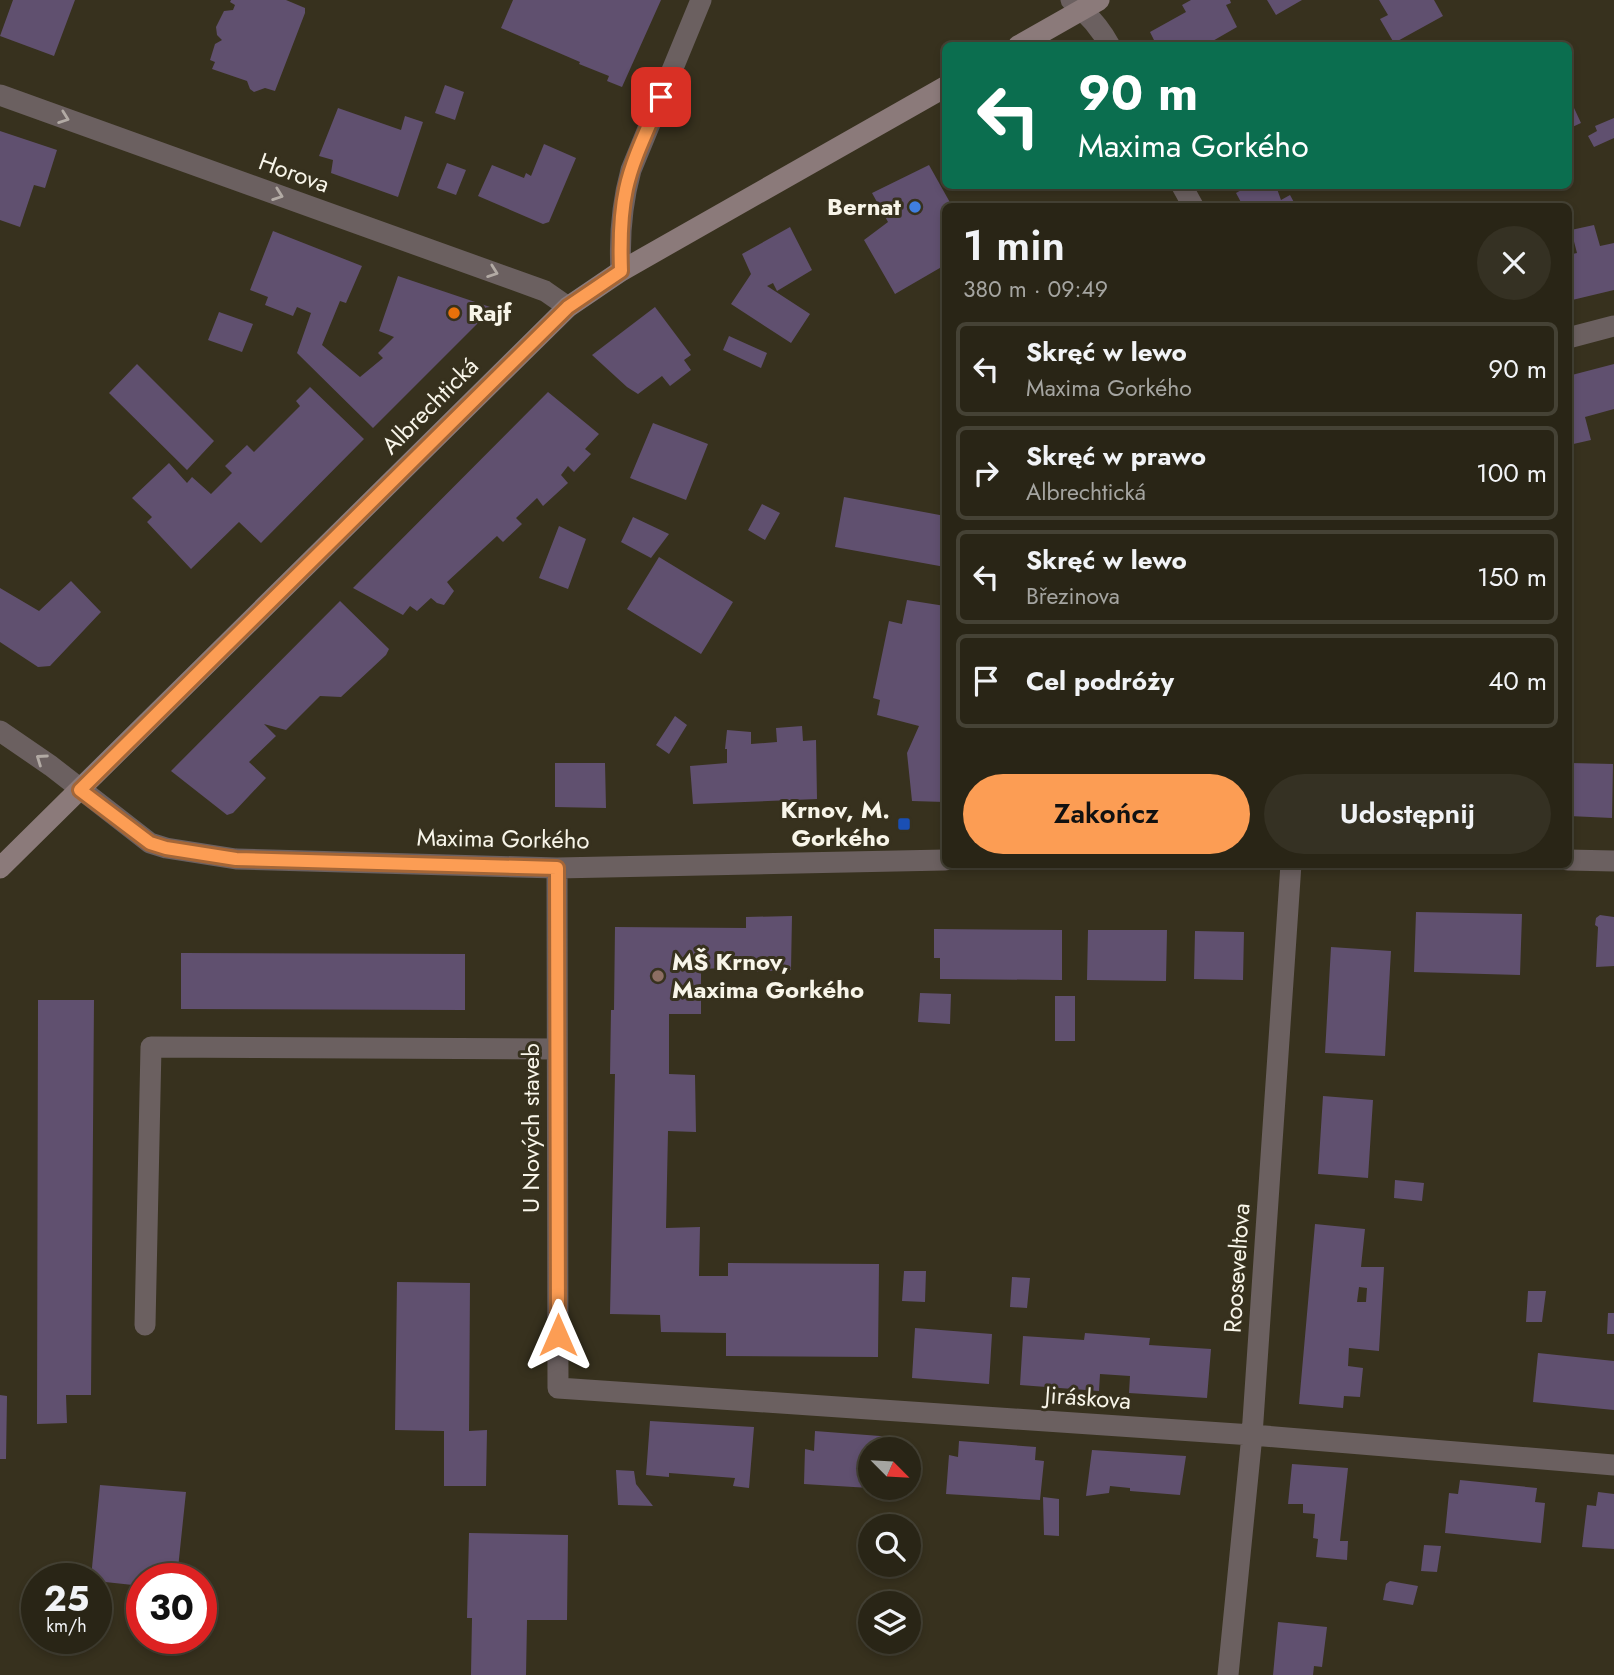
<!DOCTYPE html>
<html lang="pl">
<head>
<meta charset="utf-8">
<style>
	body { margin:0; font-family:Jost,sans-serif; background:#353123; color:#f1f3f6; height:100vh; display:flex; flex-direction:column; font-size:26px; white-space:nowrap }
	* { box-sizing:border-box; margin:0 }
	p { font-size:23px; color:#a5a5a1 }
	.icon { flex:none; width:38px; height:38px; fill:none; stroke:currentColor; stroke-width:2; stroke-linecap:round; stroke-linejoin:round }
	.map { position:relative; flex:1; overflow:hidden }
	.panel { position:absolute; left:942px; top:203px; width:630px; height:665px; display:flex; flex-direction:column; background:#292516; border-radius:10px; box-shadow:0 4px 10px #0003,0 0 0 2px #454235 }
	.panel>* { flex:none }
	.top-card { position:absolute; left:942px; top:42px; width:630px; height:147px; border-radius:10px; box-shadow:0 4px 10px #0003,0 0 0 2px #454235; background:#0b6e4f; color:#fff; overflow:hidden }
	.needle { width:46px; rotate:114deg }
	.buttons { position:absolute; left:858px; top:1437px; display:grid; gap:14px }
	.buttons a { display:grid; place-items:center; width:63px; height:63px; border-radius:50%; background:#292516; box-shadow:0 4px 10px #0003,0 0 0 2px #454235; font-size:35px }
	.speed { position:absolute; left:21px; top:1563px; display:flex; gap:14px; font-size:35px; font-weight:700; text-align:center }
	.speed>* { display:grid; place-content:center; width:91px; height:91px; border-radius:50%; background:#292516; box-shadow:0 4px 10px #0003,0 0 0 2px #454235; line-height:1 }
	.speed small { font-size:18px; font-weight:400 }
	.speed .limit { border:10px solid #d22; background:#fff; color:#111 }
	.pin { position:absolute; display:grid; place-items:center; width:60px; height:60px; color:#fff; margin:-30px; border-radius:14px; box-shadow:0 4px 10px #0006 }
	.me { position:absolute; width:77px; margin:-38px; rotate:0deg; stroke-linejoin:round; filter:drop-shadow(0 0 5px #0008) }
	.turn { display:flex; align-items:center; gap:24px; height:147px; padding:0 21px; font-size:32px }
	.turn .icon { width:91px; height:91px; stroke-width:2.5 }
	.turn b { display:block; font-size:49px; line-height:60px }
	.round { display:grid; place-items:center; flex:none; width:74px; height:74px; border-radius:37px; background:#353123 }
	.overview { display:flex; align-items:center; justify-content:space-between; height:119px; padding:0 21px }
	h1 { font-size:42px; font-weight:600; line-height:52px }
	.action { display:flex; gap:14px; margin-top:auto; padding:14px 21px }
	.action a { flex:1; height:80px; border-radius:42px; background:#fc9d54; color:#111; font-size:28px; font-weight:600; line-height:80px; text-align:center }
	.action a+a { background:#353123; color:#f1f3f6 }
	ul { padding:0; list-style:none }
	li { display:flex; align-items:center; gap:21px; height:94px; margin:0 14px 10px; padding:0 7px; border:4px solid #454235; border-radius:10px }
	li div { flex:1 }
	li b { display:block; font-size:26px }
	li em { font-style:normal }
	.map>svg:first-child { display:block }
	.building { fill:#60506f; fill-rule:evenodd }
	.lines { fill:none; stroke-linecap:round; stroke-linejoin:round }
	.minor { stroke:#6b6060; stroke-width:21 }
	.secondary { stroke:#8b7a7a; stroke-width:21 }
	.oneway { stroke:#b2aaa4 }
	.route-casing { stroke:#a46637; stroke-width:18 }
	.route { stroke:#fc9d54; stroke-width:12 }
	.shop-dot { fill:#3f7fe0; stroke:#37311e; stroke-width:2.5 }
	.food-dot { fill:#e8710a; stroke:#37311e; stroke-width:2.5 }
	.transit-dot { fill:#1a4fb4; stroke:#37311e; stroke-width:2.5 }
	.education-dot { fill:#8d6e63; stroke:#37311e; stroke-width:2.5 }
	.labels { text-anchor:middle; stroke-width:6; stroke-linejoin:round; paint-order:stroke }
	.street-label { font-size:24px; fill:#f8f5e9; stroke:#37311e }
	.poi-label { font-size:24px; font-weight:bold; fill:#f8f5e9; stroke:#37311e; text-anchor:end }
</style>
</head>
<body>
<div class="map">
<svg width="1614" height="1675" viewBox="0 0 1614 1675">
	<rect width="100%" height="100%" fill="#37311e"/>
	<path class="building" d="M13,0H75L54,56L0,36Z
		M231,0H286L305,8V13L275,91L265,88L254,92L250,89L247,81L212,69L215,62L210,60L215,44L222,40L217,35L216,27L224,11L233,10L235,5L230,2Z
		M513,0H661L622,87L607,81L609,76L579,64L580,62L501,28Z
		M1191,0H1230L1231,3L1226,5L1237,27L1204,46H1157L1150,32L1186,12L1182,5Z
		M1267,0H1302L1276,15Z
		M1379,0H1434L1443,16L1394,43L1380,19L1388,15Z
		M445,85L464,92L455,120L435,113Z
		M1568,95L1581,123L1568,129Z
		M338,108L401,130L405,116L423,122L398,197L331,173L333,160L319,156Z
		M1614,118V138L1594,147L1588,136L1597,131L1595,126Z
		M0,131L57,150L45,188L34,185L20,227L0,220Z
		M544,144L576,158L549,222L543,224L478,196L492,165L524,178L526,173L531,176Z
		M447,163L466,170L456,195L437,188Z
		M929,165L952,206H945V265L895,294L864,240L888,222L872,193Z
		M1242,186H1276L1281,200L1290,195L1296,206H1243L1236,193L1243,189Z
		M1594,225L1600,246L1614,243V290L1568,301V255L1577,253L1571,230Z
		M790,227L812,270L777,291L773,283L767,286L810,314L791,343L731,304L751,274L742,254Z
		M273,231L362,266L346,303L340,301L322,345L360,377L383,358L378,353L394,337L379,331L398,276L493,308L373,428L297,353L311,313L297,307L293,316L265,305L268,297L250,290Z
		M655,307L691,355L684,360L691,370L670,386L662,376L638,394L627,387L592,355Z
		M219,312L253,324L242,352L208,340Z
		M729,336L767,353L761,368L723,350Z
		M137,364L214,441L187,470L109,393Z
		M1614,364V409L1585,417L1591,440L1569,445L1568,376Z
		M310,387L364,439L261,543L239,522L191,569L147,522L152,517L132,498L169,463L187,483L192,477L211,494L232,473L225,466L247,445L254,452L300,406L296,401Z
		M548,392L599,434L585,449L591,454L574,472L568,466L561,475L568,483L543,506L537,498L516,518L522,524L503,542L497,536L447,582L454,591L444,605L437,603L431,598L417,611L410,606L403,615L353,588Z
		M653,423L708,444L686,500L630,478Z
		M844,497L945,516V567L835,547Z
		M762,504L780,513L765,540L748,530Z
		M633,517L669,534L651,558L621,542Z
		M559,526L586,539L568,589L539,578Z
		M659,557L733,602L701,654L627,609Z
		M71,581L101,612L50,666L38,667L0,642V588L39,611Z
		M907,600L945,606V802L912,801L907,753L919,726L877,715L880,700L873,698L889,621L902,624Z
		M340,601L389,649L386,655L341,697L320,696L286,730L264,724L276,736L249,762L266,778L233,813L227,815L171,771Z
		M675,716L687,725L669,754L656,745Z
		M802,726L803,741L816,740L817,799L693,804L690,766L727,763V749H725L727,730L751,732V744L777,742L776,728Z
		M555,763H605L606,808L555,807Z
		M1571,763L1613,764L1612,818L1569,816Z
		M1416,912L1522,914L1520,975L1414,972Z
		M1600,915L1614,917V966L1596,967L1598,927L1595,925L1596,918Z
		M792,916L791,970L747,972L746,967L701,969V1014H669V1074L695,1075L696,1132L668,1131L666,1228L700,1227L699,1276H728V1263L879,1264L878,1357L726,1356V1333L661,1332L660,1315L610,1314L615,1074H610L611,1010H614L615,927L746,928V917Z
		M934,929L1062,930V980L940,979V958H934Z
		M1088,930H1167L1166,981L1087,980Z
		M1195,931L1244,932L1243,980L1194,979Z
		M1331,947L1391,951L1385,1056L1325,1053Z
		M181,953L465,954V1010L181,1009Z
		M920,993L951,994L950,1024L918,1022Z
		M1055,996H1075V1041H1055Z
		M38,1000H94L91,1395H66L67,1423L37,1424Z
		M1323,1096L1373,1100L1368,1178L1318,1174Z
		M1395,1180L1424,1183L1422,1201L1394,1198Z
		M1315,1224L1365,1229L1361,1267H1384L1379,1351L1349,1348L1348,1366L1363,1368L1360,1397L1344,1396L1343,1408L1299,1404ZM1359,1287L1367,1288L1366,1302H1357Z
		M904,1271H926L925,1302L902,1301Z
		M1012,1277L1030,1278L1027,1308L1010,1307Z
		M397,1282L470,1283L469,1431L487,1430L486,1486H444V1431L395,1430Z
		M1528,1291H1546L1542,1322H1526Z
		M1608,1313H1614V1334H1607Z
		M915,1328L992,1334L989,1384L912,1378Z
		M1085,1333L1150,1338L1149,1345L1211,1349L1207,1398L1129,1393L1130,1376L1100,1374L1099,1391L1020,1385L1023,1336L1084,1340Z
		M1538,1353L1614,1361V1410L1533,1402Z
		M0,1395L7,1396L6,1459H0Z
		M650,1421L754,1427L749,1488L733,1486L735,1478L669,1473V1477L646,1475Z
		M815,1431L893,1437L892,1449H870V1488L804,1484L805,1449L814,1451Z
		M959,1441L1036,1447L1035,1460L1044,1461L1040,1500L946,1494L949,1455L958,1457Z
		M1092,1450L1186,1456L1180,1495L1130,1491V1488L1110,1486L1109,1493L1086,1496Z
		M1292,1464L1348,1468L1340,1541H1348L1347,1560L1316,1557L1318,1539L1313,1538L1315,1514L1303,1513V1504H1288Z
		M616,1470L634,1471L636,1484L653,1506L618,1505Z
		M1460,1480L1537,1488L1535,1502L1545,1503L1541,1543L1445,1533L1449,1493L1458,1494Z
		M100,1485L186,1492L177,1578H142V1586L96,1581V1578H91Z
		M1598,1492L1614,1494V1549L1582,1547L1587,1505L1596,1506Z
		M1043,1497L1059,1499V1536L1044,1535Z
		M469,1533L568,1535L567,1620H527L526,1675H471L472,1618H467Z
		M1424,1545L1441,1546L1437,1572L1421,1571Z
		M1390,1581L1418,1586L1413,1605L1383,1600L1386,1584Z
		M1278,1622L1327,1627L1322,1667L1314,1666L1313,1675H1273Z"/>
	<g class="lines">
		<path class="minor" d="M1071,0C1087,13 1100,27 1110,46
			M0,95L545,291L568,307
			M1182,186L1193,206
			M621,271C619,236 622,203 631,170L701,0
			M1568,338L1614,326
			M0,731L51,766L150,843L166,848L236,859L557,868L945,860
			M1568,860L1614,861
			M557,868L558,1388L1252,1435L1614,1465
			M145,1325L151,1047L557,1049
			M1228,1675L1252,1435L1291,864"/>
		<path class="secondary" d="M1018,46L1099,0
			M0,868L568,307L621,271L945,87"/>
	</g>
	<defs><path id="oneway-chevron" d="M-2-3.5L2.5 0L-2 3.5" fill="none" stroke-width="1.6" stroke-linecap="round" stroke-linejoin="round" transform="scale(1.75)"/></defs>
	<g class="oneway">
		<use href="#oneway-chevron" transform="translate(64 118) rotate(20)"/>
		<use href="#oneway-chevron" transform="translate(278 195) rotate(20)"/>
		<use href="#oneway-chevron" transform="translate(493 272) rotate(20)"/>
		<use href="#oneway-chevron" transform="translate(41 759) rotate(-145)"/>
	</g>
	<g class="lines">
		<defs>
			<path id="route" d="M558,1335L557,868L236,859L166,848L150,843L80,790L568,307L621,271C620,244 620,216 626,189C633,157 649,127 661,97"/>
		</defs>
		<use href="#route" class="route-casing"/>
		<use href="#route" class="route"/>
	</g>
	<circle class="shop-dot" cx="915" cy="207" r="7"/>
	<circle class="food-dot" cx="454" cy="313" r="7"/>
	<rect class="transit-dot" x="897" y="817" width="14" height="14" rx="3.5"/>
	<circle class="education-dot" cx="658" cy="976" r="7"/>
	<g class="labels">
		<g class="street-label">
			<text transform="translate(294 173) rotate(20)" y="8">Horova</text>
			<text transform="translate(430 406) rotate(-45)" y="8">Albrechtická</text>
			<text transform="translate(503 839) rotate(1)" y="8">Maxima Gorkého</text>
			<text transform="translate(531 1128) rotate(-90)" y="8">U Nových staveb</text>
			<text transform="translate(1237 1268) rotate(-86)" y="8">Rooseveltova</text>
			<text transform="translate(1088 1398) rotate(4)" y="8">Jiráskova</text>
		</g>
		<g class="poi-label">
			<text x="901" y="215">Bernat</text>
			<text x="468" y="321" text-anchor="start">Rajf</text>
			<text x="890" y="818">Krnov, M.<tspan x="890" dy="28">Gorkého</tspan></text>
			<text x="672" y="970" text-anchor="start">MŠ Krnov,<tspan x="672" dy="28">Maxima Gorkého</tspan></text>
		</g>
	</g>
</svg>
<div class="buttons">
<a><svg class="needle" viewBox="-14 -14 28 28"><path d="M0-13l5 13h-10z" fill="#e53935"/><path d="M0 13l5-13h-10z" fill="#a5a5a1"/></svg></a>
<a><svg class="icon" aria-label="search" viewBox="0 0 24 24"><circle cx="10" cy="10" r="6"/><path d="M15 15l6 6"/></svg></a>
<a><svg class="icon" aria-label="layers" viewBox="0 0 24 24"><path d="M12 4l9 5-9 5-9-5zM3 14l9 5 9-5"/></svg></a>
</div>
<div class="speed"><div>25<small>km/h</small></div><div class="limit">30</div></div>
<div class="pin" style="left:661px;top:97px;background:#d93025"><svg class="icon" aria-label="arrive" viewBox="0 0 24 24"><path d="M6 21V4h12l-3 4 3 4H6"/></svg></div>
<svg class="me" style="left:558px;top:1335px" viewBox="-20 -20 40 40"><path d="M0-17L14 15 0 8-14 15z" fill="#fc9d54" stroke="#fff" stroke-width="4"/></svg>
<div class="top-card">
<div class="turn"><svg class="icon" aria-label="left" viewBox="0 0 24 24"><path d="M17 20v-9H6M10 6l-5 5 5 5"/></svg><div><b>90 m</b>Maxima Gorkého</div></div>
</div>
<section class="panel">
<div class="overview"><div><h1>1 min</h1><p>380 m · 09:49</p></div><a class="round"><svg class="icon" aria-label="close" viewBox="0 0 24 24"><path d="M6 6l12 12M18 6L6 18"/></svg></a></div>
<ul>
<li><svg class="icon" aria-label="left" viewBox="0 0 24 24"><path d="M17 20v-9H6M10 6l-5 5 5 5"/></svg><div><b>Skręć w lewo</b><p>Maxima Gorkého</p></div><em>90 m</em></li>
<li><svg class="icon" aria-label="right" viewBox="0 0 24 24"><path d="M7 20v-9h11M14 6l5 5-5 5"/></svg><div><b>Skręć w prawo</b><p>Albrechtická</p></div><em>100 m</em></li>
<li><svg class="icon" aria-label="left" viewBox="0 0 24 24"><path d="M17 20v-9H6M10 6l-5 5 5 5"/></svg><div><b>Skręć w lewo</b><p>Březinova</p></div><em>150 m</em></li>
<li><svg class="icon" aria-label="arrive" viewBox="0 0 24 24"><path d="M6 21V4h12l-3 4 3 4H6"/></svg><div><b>Cel podróży</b></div><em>40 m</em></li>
</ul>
<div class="action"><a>Zakończ</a><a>Udostępnij</a></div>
</section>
</div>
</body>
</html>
